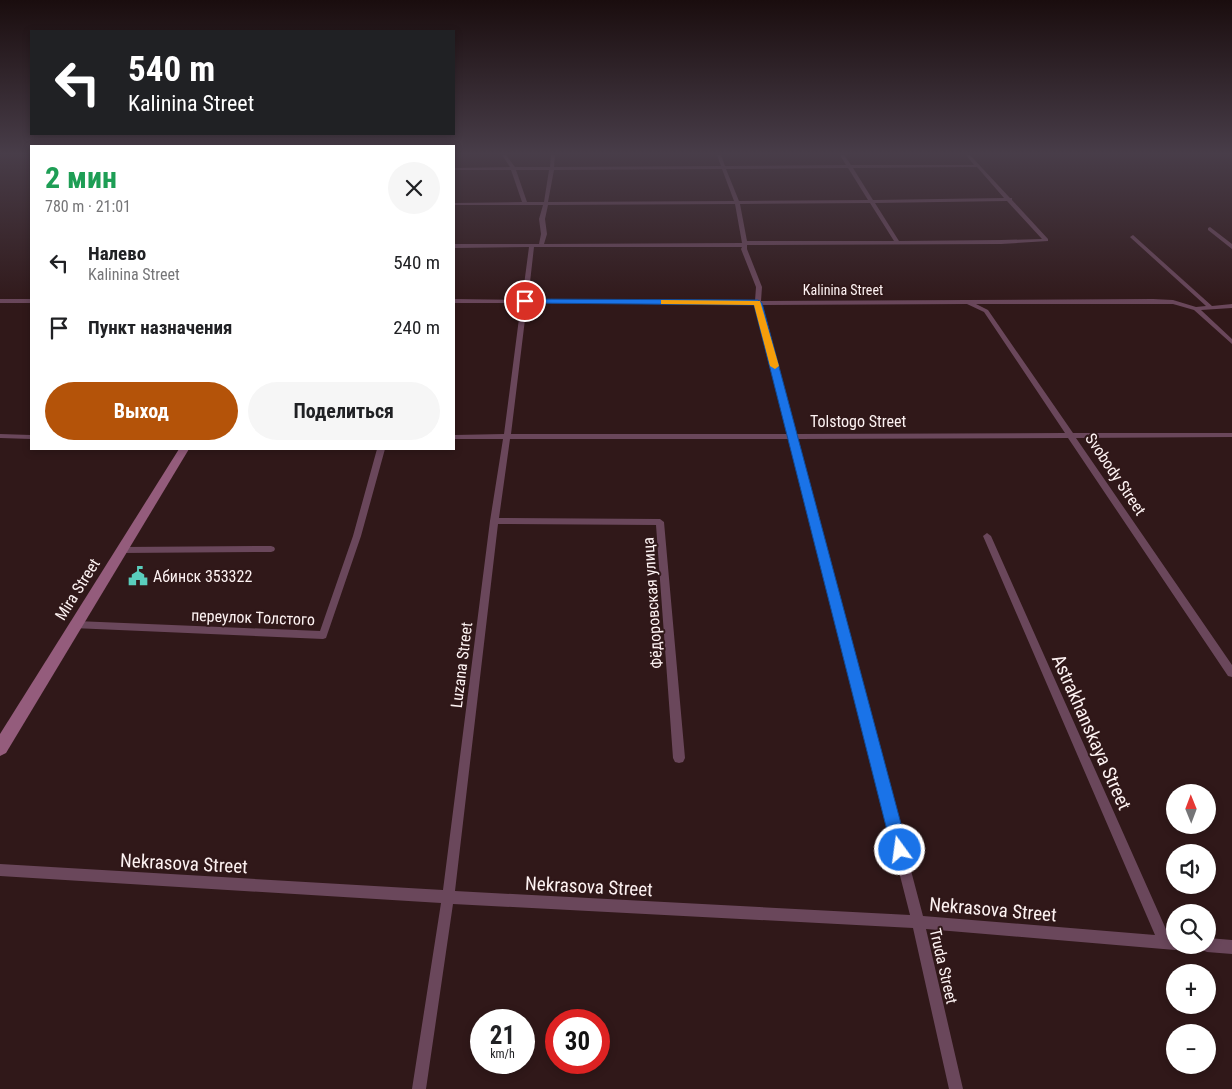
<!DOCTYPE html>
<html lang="ru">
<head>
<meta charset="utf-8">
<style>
	body { margin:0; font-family:"Roboto Condensed",sans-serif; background:#f6f6f6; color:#202124; height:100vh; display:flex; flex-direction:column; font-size:19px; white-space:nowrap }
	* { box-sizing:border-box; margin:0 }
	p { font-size:16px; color:#757577 }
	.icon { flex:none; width:28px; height:28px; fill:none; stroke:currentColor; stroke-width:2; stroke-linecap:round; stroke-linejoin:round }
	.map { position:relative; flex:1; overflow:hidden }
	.sheet { position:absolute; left:30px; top:145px; width:425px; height:305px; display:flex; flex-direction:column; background:#fff; border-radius:0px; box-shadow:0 2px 8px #0003 }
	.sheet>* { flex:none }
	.top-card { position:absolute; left:30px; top:30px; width:425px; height:105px; border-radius:0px; box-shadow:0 2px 8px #0003; background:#202124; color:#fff; overflow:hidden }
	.needle { width:32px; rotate:359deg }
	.buttons { position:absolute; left:1166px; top:784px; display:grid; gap:10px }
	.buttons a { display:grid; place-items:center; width:50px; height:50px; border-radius:50%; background:#fff; box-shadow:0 2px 8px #0003; font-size:25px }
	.speed { position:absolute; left:470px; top:1009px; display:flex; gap:10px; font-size:25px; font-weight:700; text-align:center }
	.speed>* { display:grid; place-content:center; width:65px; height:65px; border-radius:50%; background:#fff; box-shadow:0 2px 8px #0003; line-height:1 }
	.speed small { font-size:12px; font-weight:400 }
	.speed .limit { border:8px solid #d22; background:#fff; color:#111 }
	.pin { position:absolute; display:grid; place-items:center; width:42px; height:42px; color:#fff; margin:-21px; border:2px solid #fff; border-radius:50%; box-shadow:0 1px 5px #0007 }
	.me { position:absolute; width:55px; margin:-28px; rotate:346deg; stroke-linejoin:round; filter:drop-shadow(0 0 4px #0008) }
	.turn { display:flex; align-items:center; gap:18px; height:105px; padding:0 15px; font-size:22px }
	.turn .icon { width:65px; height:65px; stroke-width:2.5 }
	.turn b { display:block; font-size:35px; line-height:42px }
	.round { display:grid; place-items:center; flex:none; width:52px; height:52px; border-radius:26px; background:#f6f6f6 }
	.summary { display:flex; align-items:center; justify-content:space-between; height:85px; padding:0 15px }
	h1 { font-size:30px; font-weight:700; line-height:38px; color:#1e9e55 }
	.primary-button { display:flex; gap:10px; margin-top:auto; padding:10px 15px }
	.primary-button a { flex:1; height:58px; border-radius:30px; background:#b45309; color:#fff; font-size:20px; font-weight:700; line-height:58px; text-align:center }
	.primary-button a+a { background:#f6f6f6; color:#202124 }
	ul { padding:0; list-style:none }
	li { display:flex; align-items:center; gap:15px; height:65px; padding:0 15px }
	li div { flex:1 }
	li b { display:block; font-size:19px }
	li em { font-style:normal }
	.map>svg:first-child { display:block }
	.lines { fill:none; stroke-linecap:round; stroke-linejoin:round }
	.minor { fill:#6a475b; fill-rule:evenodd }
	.secondary { fill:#945c7c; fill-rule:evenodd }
	.route { fill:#1a73e8; stroke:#114b97 }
	.slow { fill:#f59e0b }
	.labels { text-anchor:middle; stroke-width:4; stroke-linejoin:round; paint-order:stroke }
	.far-street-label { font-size:14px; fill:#fdf2f2; stroke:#301819 }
	.street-label { font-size:16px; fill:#fdf2f2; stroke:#301819 }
	.poi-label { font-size:16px; fill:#fdf2f2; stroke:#301819; text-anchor:start }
	.near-street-label { font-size:19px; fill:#fdf2f2; stroke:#301819 }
</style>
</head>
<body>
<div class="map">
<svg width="1232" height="1089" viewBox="0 0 1232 1089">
	<rect width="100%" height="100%" fill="#301819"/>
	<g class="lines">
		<path class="minor" d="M502,155H506L515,167H550L551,155H555L554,167L721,166L717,155H721L725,166L846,165L840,155H844L851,165H974L966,155H970L1010,198H1012V200L1048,239V241L1001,244L747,245V249L762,287L761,301L1153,299L1173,300L1196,307L1206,306L1131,238L1130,237L1133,235L1212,306L1232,304V308L1201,310L1232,339V344L1194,310L1173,304H976L988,310L1073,433H1232V437L1076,438L1232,665V677L1228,676L1068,438L797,439L923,916L1155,935L983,536L987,533L991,536L1169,936H1175V945H1181L1180,948L1175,950L926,929L963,1089H949L913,928L453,904L426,1089H412L441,903L0,876V864L443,890L490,521L503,439H454V435L504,434L521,303H454V299L522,300L529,247L454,248V244H539L541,234L539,219L543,205H454V203L522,202L511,170H454V168L510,167ZM977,167L1004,198L873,200L853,168ZM848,168L868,200L739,201L726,169ZM722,169L734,201L548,202L554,170ZM516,170H549L544,202H527ZM1007,201L1042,239L1001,240L899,241L875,203ZM870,203L894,241H747L740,204ZM735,204L742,243L544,244L547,234L545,219L548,205ZM534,247H742L741,249L756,287L755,301L528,300ZM527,303L755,305L788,434H511ZM967,304L984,312L1065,433L796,434L761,305ZM510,439H789L910,915L455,891L498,524L656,525L673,758L675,762L679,763L683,762L685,758L664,522L660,519L499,518Z
			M1210,227L1232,244V249L1208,230V228Z
			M0,299H31V303H0Z
			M0,434L31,435V439L0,438Z
			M377,449H385L361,536L326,638L323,639L73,628L71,625L73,622L76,621L320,631L353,536Z
			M271,546L274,547L275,549L274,551L271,552L122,553L119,552L118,550L119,548L122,547Z
			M1208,938L1232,940V954L1207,952L1202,950L1200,945H1208Z"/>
		<path class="secondary" d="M179,449H189L6,753L0,756V734Z"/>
	</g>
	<linearGradient id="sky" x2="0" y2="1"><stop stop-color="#1a0d0e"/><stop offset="0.5" stop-color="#483d49"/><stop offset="1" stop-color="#483d49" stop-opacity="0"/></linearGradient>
	<rect width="1232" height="307" fill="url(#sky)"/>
	<path class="route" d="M522,299L758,300L762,303L908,850L905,856L900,858L894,856L892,850L754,305L525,303H522Z"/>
	<path class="slow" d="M661,300L760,301L779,366L775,369L770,366L754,305L664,304H661Z"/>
	<defs>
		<symbol id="civic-bare" viewBox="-9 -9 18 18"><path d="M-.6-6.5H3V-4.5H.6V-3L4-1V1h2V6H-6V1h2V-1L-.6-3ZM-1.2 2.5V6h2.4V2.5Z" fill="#5acebd" stroke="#301819" stroke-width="2.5" paint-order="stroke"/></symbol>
	</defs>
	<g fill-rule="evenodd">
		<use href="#civic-bare" x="124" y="562" width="28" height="28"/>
	</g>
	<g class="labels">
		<g class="far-street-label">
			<text x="843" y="295">Kalinina Street</text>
		</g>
		<g class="street-label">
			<text x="858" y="427">Tolstogo Street</text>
			<text transform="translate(1116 474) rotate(56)" y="6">Svobody Street</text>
			<text transform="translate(77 589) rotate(-58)" y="6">Mira Street</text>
			<text transform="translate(652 603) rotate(-94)" y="6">Фёдоровская улица</text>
			<text transform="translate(253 617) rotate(2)" y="6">переулок Толстого</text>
			<text transform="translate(461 665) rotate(-83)" y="6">Luzana Street</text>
			<text transform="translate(944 966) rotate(77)" y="6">Truda Street</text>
		</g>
		<g class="poi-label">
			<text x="153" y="582">Абинск 353322</text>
		</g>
		<g class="near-street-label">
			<text transform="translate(1092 732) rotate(66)" y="7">Astrakhanskaya Street</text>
			<text transform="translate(184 863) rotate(3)" y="7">Nekrasova Street</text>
			<text transform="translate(589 886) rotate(3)" y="7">Nekrasova Street</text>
			<text transform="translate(993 909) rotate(5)" y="7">Nekrasova Street</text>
		</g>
	</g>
</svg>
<div class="buttons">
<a><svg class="needle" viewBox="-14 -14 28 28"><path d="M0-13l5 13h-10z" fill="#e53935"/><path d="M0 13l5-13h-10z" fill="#757577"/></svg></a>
<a><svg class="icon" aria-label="sound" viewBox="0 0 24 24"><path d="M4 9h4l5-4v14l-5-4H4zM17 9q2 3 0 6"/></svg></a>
<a><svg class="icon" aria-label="search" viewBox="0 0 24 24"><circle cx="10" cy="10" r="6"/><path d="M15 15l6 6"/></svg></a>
<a>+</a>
<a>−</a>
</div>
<div class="speed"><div>21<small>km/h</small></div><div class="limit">30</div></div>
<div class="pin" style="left:525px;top:301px;background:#d93025"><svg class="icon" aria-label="arrive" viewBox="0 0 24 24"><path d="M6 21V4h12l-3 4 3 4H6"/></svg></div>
<svg class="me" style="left:900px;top:850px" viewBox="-20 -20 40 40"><circle r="17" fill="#1a73e8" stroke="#fff" stroke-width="3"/><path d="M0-11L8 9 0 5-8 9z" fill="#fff"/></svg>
<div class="top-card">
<div class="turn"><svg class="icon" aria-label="left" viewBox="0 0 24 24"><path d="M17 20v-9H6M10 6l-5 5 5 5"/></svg><div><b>540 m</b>Kalinina Street</div></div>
</div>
<section class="sheet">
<div class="summary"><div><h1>2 мин</h1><p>780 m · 21:01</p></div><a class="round"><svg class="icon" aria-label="close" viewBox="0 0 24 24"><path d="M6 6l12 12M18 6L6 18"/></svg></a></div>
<ul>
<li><svg class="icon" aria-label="left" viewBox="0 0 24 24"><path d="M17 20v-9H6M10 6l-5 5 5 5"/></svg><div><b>Налево</b><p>Kalinina Street</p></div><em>540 m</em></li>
<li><svg class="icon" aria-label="arrive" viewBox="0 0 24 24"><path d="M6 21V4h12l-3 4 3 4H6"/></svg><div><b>Пункт назначения</b></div><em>240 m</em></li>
</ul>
<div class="primary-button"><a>Выход</a><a>Поделиться</a></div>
</section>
</div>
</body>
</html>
